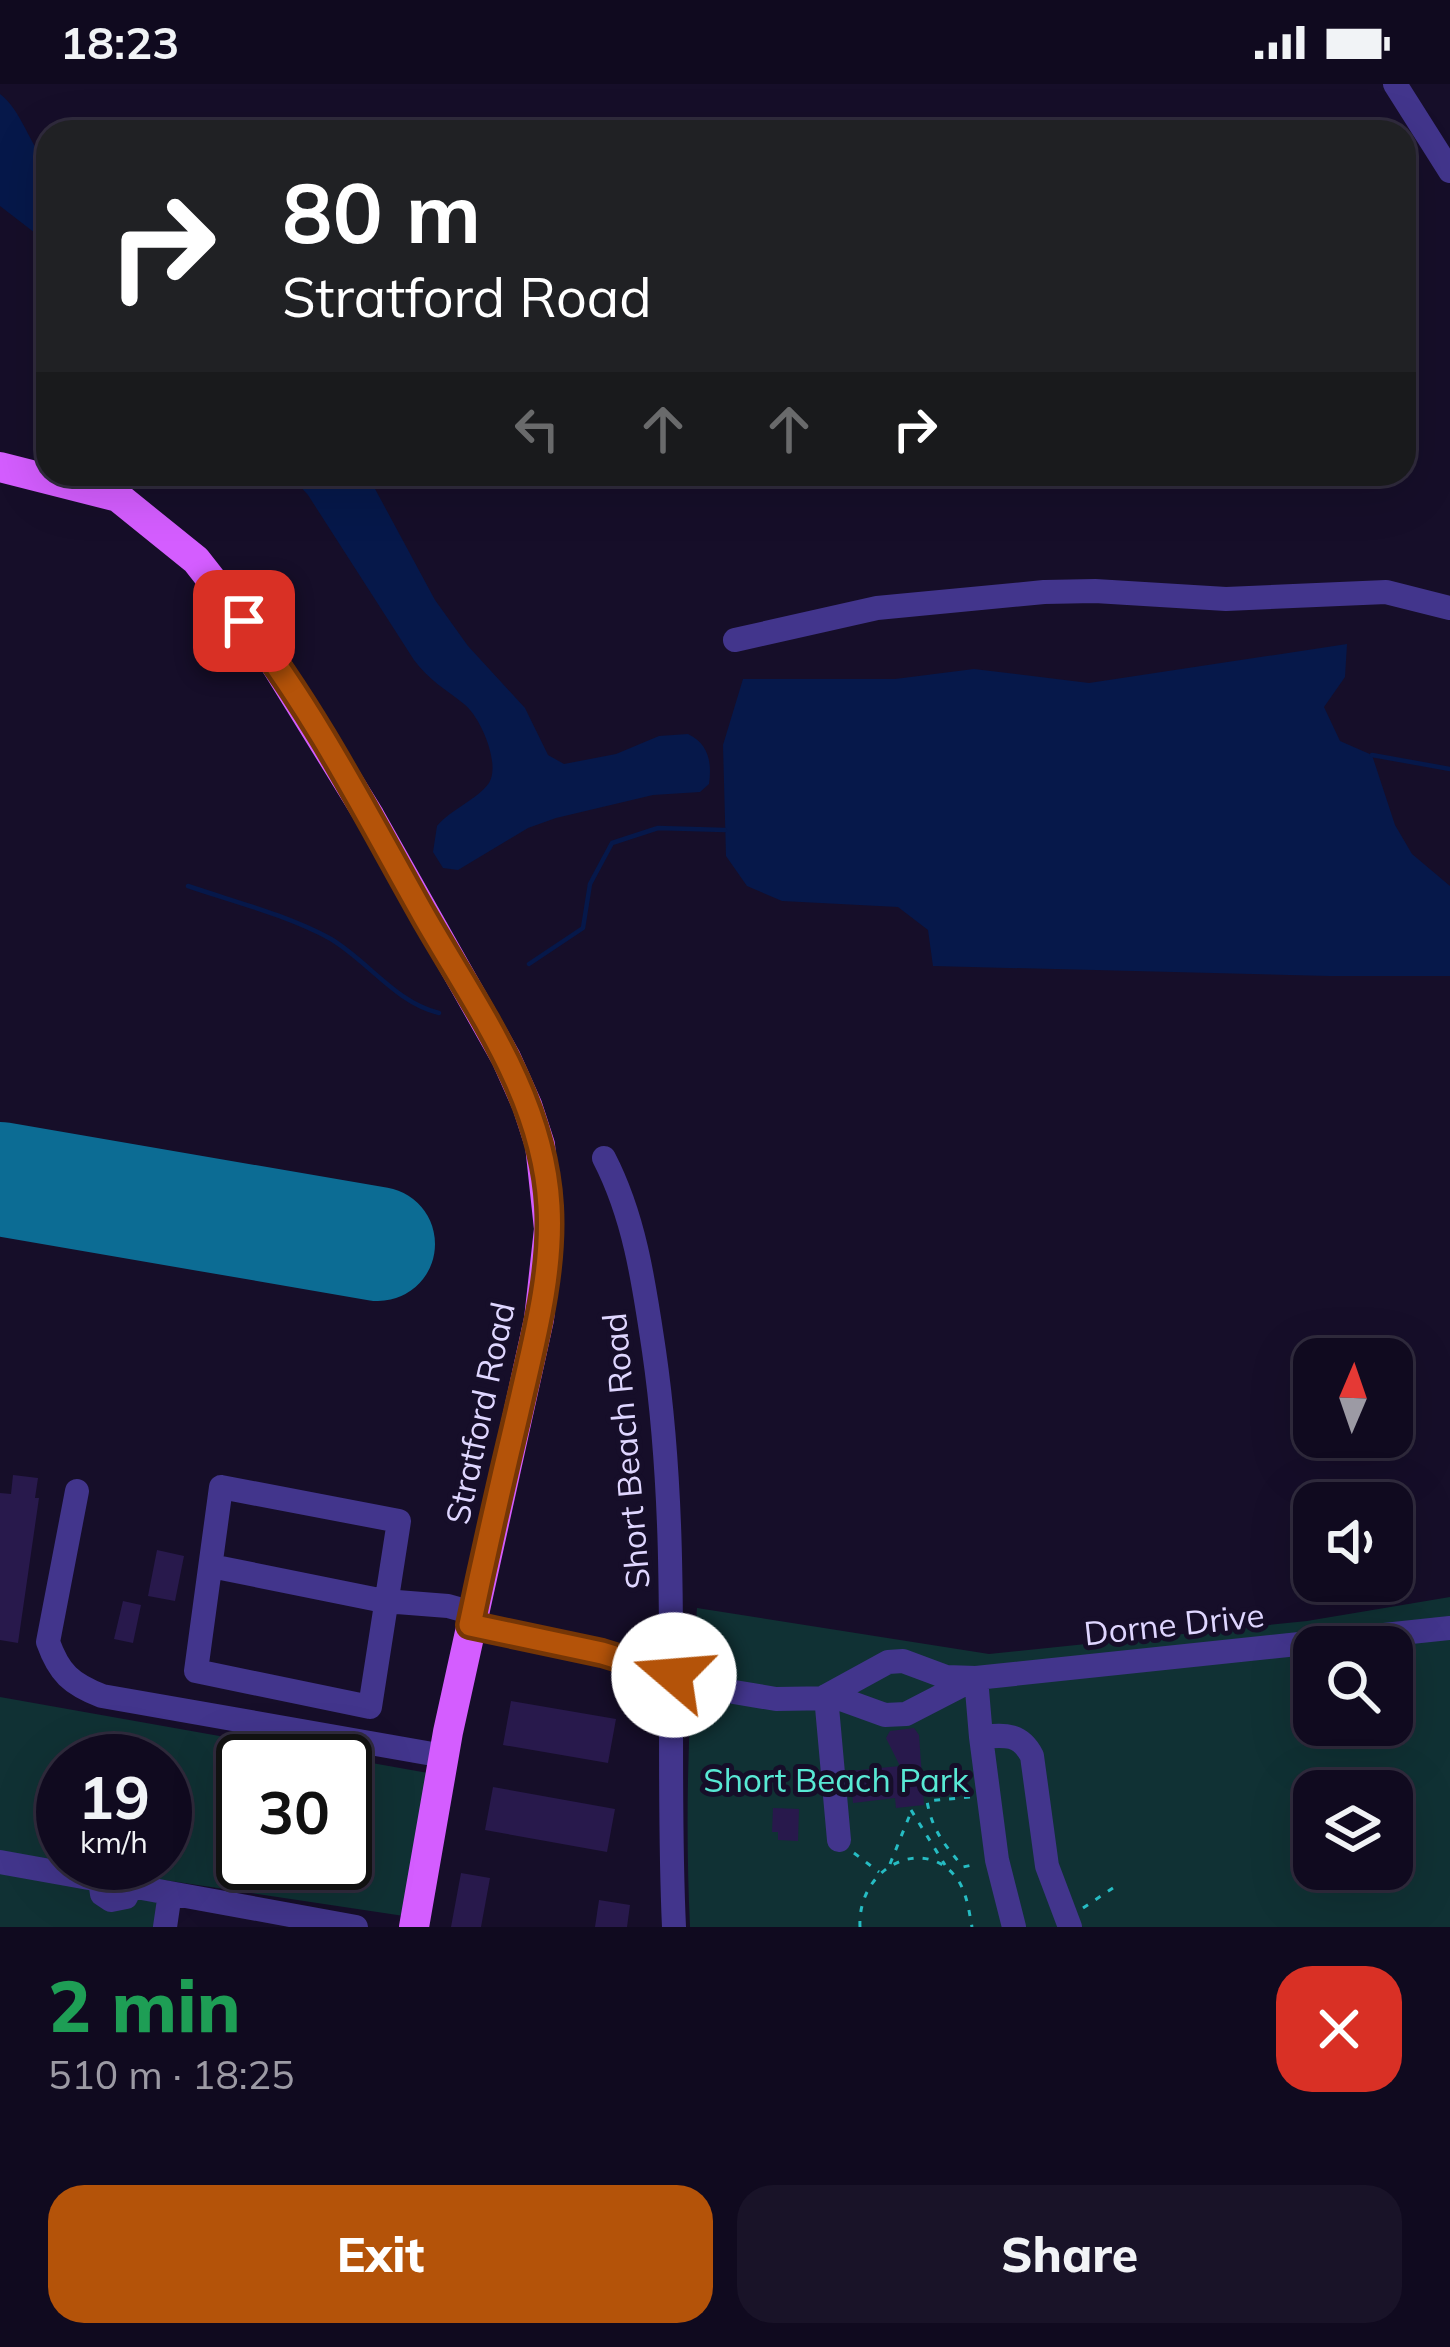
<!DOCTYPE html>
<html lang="en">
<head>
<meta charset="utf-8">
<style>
	body { margin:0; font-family:Mulish,sans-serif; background:#191328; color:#f1f3f6; height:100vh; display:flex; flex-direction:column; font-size:45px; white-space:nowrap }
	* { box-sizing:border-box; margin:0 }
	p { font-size:39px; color:#9c9aa4 }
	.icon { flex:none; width:66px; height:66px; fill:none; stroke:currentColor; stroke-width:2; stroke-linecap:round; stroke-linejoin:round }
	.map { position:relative; height:1843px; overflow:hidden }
	.side { display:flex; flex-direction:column; background:#100a1f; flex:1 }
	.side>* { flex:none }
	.banner { position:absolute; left:36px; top:36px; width:1380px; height:366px; border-radius:36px; box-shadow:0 12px 48px #0002,0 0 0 3px #302b3d; background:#202124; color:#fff; overflow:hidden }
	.needle { width:78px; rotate:2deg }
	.tools { position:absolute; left:1293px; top:1254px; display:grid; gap:24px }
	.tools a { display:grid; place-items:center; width:120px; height:120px; border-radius:24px; background:#100a1f; box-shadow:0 12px 48px #0002,0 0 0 3px #302b3d; font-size:60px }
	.speed { position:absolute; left:36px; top:1650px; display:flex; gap:24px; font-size:60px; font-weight:700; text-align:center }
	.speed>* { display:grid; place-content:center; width:156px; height:156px; border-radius:50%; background:#100a1f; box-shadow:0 12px 48px #0002,0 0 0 3px #302b3d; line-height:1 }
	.speed small { font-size:30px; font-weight:400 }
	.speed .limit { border:6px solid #111; border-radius:18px; background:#fff; color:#111 }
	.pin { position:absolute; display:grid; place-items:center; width:102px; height:102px; color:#fff; margin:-51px; border-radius:24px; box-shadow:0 6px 18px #0006 }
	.me { position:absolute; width:132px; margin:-66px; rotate:288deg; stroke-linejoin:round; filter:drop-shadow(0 0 9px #0008) }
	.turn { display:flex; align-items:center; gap:42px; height:252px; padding:0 48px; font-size:54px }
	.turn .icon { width:156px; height:156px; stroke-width:2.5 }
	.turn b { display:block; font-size:84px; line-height:102px }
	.lanes { display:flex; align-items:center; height:114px; padding:0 48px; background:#0003; justify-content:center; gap:60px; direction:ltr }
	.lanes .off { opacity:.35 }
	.round { display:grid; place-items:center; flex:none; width:126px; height:126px; border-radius:36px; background:#191328 }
	.summary { display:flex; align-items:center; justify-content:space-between; height:204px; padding:0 48px }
	h1 { font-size:72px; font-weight:800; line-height:90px; color:#1e9e55 }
	.button { display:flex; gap:24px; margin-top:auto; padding:24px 48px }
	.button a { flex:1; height:138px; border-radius:36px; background:#b45309; color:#fff; font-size:48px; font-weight:800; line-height:138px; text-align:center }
	.button a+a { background:#191328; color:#f1f3f6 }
	.status { display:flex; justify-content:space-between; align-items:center; height:84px; padding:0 60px; background:#100a1f; direction:ltr }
	.status svg { height:33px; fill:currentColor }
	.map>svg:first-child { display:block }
	.green { fill:#103134; fill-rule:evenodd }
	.water { fill:#06184a }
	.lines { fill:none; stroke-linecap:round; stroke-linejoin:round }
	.stream { stroke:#06184a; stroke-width:4.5 }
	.runway { stroke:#0c6c94; stroke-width:114 }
	.building { fill:#28194c }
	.path { stroke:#26bcc3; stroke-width:3; stroke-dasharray:6 9; stroke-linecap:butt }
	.minor { stroke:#42358c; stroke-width:24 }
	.major { stroke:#d45dff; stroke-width:30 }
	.route-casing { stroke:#753606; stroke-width:30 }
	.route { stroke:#b45309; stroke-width:21 }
	.labels { text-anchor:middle; stroke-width:10; stroke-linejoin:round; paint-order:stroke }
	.street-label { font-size:33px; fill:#dfd6ff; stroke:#160e29 }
	.park-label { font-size:33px; fill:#58e9d4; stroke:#160e29 }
</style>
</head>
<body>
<div class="status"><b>18:23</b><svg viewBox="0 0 49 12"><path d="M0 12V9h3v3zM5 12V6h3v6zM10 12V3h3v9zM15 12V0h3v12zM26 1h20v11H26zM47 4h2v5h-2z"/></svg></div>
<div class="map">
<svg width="1450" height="1843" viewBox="0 0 1450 1843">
	<rect width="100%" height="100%" fill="#160e29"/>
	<path class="green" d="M1450,1513V1843H690C685,1736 688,1631 697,1524L989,1570L1307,1537ZM1314,1563H1392V1641H1314ZM1314,1707H1392V1785H1314Z
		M0,1613L428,1689L404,1832L164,1796L156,1843H0ZM63,1677H165V1779H63ZM243,1677H345V1779H243Z"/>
	<path class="water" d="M0,10C22,27 29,60 48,81V159L0,122Z
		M289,390H367L435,516L468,562L525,624L548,671L564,680L616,670L659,652L688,650C709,660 712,679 709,700L700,708L653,711L556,734L528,744L458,786L443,784L433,768L437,742C451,725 477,716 489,699C501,680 480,632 464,620C445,605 429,596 414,576L308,411Z
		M1347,560L1345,593L1324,623L1340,657L1372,671L1395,741L1412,770L1450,802V892H1329L933,882L928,846L898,823L782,817L747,802L726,772L723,661L743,595H895L974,585L1089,599Z"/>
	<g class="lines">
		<path class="stream" d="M1372,671L1450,685
			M188,802C235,818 287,831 331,855C369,878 395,918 439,929
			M529,880L583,844L590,800L612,759L658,744L725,746"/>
		<path class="runway" d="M0,1095L378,1160"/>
	</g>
	<path class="building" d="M13,1391L38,1394L35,1414H39L18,1559L0,1556V1409L11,1410Z
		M157,1466L184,1472L175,1517L148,1512Z
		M123,1517L141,1521L133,1559L114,1555Z
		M511,1617L616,1635L608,1679L503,1661Z
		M914,1644L919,1651L924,1721L896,1724L895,1714L853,1719L850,1687L900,1682L886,1654L890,1647Z
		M493,1703L615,1725L607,1768L485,1746Z
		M773,1724L799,1725L798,1757L778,1756V1748H772Z
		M461,1789L490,1794L481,1843H451Z
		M599,1816L630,1821L627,1843H595Z"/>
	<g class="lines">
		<path class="path" d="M970,1713L927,1717C932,1746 944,1760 963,1783L977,1780
			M911,1726L945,1781
			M854,1769L879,1788
			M890,1780L911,1728
			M1083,1824L1113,1804
			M860,1843C857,1783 925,1749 958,1796C967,1810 969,1827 972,1843"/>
		<path class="minor" d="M1395,0L1450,87
			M735,556L877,524L1044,508L1095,507L1226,515L1386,508L1450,524
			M604,1074C635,1134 644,1200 654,1267C682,1459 665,1650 674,1843
			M221,1403L399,1437L370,1623L196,1587Z
			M77,1407L48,1558C59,1589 71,1600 102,1612L444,1672
			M211,1482L384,1517L448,1522L473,1529
			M470,1541L642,1579L698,1602L776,1615L838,1614L885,1631L906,1630L968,1598
			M976,1594L981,1653
			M826,1612L888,1578L903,1577L946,1593L976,1594L1450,1544
			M826,1612L839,1756
			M0,1778L100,1796
			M100,1796L102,1810L111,1816L126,1813L131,1802
			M100,1796L107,1787L117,1784L127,1789L131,1802
			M131,1802L356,1843
			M165,1843L170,1809
			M1014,1843L997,1776L981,1653C1005,1651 1020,1649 1032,1672L1047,1782L1070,1843"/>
		<path class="major" d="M0,383L118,413L196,476L268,568L370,733L506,974L527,1021L540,1061L549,1145L539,1235L448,1648L414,1843"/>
	</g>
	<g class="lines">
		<defs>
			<path id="route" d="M244,537C315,628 368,733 424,832C476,923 543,1013 549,1122C553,1191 533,1261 518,1328C501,1399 485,1470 470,1541L602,1569L674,1591"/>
		</defs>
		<use href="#route" class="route-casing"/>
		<use href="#route" class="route"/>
	</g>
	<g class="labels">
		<g class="street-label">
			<text transform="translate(480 1329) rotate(-78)" y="12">Stratford Road</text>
			<text transform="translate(626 1367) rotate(-95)" y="12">Short Beach Road</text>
			<text transform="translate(1174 1540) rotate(-6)" y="12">Dorne Drive</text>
		</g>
		<g class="park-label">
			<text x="836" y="1708">Short Beach Park</text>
		</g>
	</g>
</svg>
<div class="tools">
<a><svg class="needle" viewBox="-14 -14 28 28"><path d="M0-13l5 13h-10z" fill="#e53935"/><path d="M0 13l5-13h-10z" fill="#9c9aa4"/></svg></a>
<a><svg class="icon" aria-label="sound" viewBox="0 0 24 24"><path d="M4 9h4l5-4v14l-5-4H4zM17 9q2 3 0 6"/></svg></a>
<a><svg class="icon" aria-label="search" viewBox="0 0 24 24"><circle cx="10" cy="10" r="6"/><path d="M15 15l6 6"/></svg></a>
<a><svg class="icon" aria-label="layers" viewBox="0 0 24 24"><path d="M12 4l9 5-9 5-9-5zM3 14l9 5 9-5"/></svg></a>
</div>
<div class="speed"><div>19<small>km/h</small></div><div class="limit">30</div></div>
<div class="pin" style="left:244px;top:537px;background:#d93025"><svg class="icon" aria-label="arrive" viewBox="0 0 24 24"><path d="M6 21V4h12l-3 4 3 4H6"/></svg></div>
<svg class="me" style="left:674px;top:1591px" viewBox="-20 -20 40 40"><circle r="19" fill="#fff"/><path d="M0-13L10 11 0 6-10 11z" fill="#b45309"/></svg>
<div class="banner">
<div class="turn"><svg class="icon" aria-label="right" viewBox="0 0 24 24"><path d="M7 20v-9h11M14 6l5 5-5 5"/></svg><div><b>80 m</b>Stratford Road</div></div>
<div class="lanes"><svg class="icon off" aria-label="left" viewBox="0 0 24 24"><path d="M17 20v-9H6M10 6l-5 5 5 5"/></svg><svg class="icon off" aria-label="ahead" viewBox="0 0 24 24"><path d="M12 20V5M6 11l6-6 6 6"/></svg><svg class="icon off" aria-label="ahead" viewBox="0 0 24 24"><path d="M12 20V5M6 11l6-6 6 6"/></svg><svg class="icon" aria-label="right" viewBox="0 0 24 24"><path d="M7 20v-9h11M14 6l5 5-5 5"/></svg></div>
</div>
</div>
<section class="side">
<div class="summary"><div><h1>2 min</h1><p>510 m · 18:25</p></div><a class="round" style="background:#d93025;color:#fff"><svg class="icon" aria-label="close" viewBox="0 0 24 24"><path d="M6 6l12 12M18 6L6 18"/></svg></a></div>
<div class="button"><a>Exit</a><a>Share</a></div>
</section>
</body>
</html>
